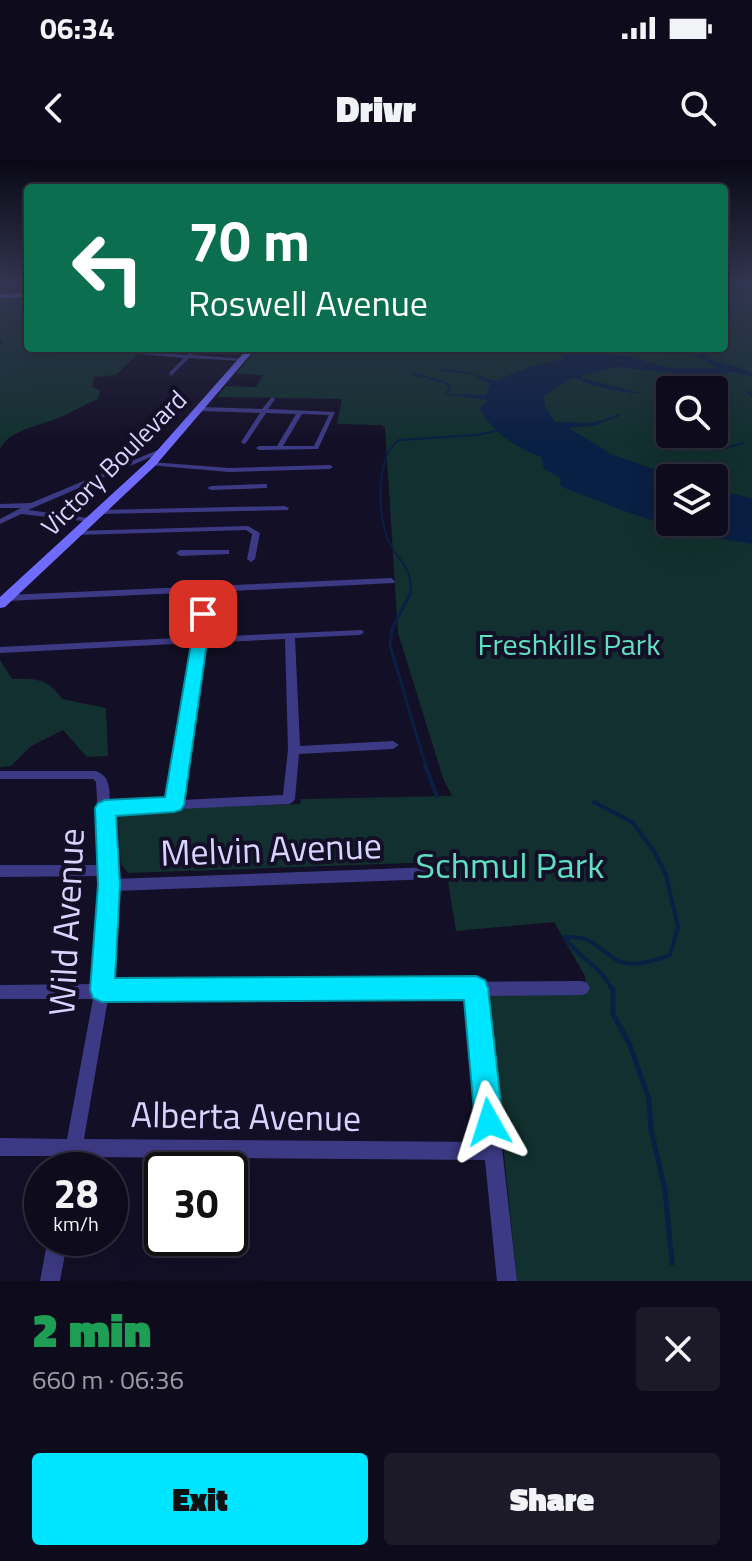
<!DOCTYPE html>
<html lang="en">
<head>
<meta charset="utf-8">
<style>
	body { margin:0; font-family:"Titillium Web",sans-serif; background:#1c1929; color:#f1f3f6; height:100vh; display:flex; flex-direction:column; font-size:30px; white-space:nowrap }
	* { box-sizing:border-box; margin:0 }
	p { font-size:26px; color:#9b9ba3 }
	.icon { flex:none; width:44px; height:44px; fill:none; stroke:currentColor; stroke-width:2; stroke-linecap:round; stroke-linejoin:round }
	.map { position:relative; height:1121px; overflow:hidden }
	.panel { display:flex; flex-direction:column; background:#0e0b1c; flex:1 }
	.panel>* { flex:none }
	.banner { position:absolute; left:24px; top:24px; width:704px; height:168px; border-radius:8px; box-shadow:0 8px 32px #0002,0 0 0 2px #2e2b3b; background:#0b6e4f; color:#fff; overflow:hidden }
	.controls { position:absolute; left:656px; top:216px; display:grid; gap:16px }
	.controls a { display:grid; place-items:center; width:72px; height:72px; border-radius:8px; background:#0e0b1c; box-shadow:0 8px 32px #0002,0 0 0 2px #2e2b3b; font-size:40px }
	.speed { position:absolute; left:24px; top:992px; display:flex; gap:16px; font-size:40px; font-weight:700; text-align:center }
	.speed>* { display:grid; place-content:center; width:104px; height:104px; border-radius:50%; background:#0e0b1c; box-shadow:0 8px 32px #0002,0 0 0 2px #2e2b3b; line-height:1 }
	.speed small { font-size:20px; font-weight:400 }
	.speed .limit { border:4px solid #111; border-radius:12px; background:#fff; color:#111 }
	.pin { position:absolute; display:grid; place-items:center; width:68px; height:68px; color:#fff; margin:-34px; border-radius:16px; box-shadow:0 4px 12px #0006 }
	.me { position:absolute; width:88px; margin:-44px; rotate:354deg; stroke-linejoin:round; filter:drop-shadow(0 0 6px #0008) }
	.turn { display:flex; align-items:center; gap:28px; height:168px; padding:0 32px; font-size:36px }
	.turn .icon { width:104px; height:104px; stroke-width:2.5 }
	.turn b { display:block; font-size:56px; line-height:68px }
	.round { display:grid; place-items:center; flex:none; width:84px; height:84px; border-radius:8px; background:#1c1929 }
	.overview { display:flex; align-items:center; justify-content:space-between; height:136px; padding:0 32px }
	h1 { font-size:48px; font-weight:800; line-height:60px; color:#1e9e55 }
	.cta { display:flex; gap:16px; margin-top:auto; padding:16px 32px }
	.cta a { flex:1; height:92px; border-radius:8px; background:#00e5ff; color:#111; font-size:32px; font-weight:800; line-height:92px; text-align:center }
	.cta a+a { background:#1c1929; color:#f1f3f6 }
	.status { display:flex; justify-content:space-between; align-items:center; height:56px; padding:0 40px; background:#0e0b1c; direction:ltr }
	.status svg { height:22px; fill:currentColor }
	header { display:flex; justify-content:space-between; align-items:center; height:104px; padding:0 32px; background:#0e0b1c; font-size:36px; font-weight:800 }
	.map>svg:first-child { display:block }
	.green { fill:#12302f; fill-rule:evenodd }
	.water { fill:#0a1f44 }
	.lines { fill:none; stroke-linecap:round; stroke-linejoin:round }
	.stream-far3 { stroke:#0a1f44; stroke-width:2 }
	.stream-far2 { stroke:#0a1f44; stroke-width:3 }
	.stream-far1 { stroke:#0a1f44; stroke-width:4 }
	.stream { stroke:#0a1f44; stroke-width:5 }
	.street { fill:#3d3a85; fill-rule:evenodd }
	.secondary { fill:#6f6bff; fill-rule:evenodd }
	.route { fill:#00e5ff; stroke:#0095a6; stroke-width:2 }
	.labels { text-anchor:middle; stroke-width:8; stroke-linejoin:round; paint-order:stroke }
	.far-street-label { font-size:26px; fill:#d9d4ff; stroke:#130f26 }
	.park-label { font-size:30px; fill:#5fe0c0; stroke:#130f26 }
	.near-street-label { font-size:36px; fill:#d9d4ff; stroke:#130f26 }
	.near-park-label { font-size:36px; fill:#5fe0c0; stroke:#130f26 }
</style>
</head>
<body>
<div class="status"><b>06:34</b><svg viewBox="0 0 49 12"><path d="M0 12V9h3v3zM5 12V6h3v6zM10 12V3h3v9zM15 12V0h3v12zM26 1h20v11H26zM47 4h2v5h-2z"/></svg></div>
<header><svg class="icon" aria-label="back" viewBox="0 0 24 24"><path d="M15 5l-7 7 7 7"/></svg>Drivr<svg class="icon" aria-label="search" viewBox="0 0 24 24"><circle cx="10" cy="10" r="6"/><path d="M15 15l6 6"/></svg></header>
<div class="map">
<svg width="752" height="1121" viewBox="0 0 752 1121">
	<rect width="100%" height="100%" fill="#130f26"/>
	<path class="green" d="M724,124H752V1121H517L488,837L499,831H586L585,816L554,762L456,771L446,709L439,702L128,713L121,704L118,661L123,650L300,644L301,639L452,636L443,618L398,473L385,268L381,265L337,264L342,239L217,237L226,226L256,227L263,215L236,214L257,188H724ZM670,230H714V274H670ZM670,318H714V362H670Z
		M28,136V188H144L116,215L94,217L92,226L100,231L98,239C84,245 71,253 56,259C39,266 9,270 0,289V184L3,183L0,180V137Z
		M0,500L12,519C36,518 49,519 62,539L106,548L108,596L87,597L63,570L31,586L11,606L0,607Z"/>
	<path class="water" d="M543,188H589L592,192L630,197L669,208H716L698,196L752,212V216L733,212L705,216L618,207L582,215V218L644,234C625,233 590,227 573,217L544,236L545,246L555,262L597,263L599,265L569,268L611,294L678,318H670V362H714V330L752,338V384C685,375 622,351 560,326L561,318L544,309L541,297C519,289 488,270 480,248L487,240L443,234L486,235L490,224L470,213L495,221L530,207L564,199L562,193Z"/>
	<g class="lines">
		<path class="stream-far3" d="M663,188L707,195L698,196
			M529,193L556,191
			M442,210L470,213
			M414,214C428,219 437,217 450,226L447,234
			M748,232L752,236
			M714,249L722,254
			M597,263L620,255
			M684,281L726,288L744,283
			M410,436C416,407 393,398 386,374C378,349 376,296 399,280L478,275L498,270"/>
		<path class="stream-far2" d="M410,434L392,469L390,485L426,607"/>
		<path class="stream-far1" d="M425,605L437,636
			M594,642L632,662L654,691L666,715L678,767L670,795C654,801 631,809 615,799C594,786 594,776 565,777C578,799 600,804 613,831"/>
		<path class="stream" d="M613,829V854L629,883L649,939L651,969L665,1030L672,1103"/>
		<path class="street" d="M193,188H199L192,195L246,199L243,201L189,198L171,216L169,213L184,198L140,194L143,192L187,195Z
			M272,237L275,239L268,249L335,252L318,289L259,290L256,288L259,286H277L296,254L266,253L246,283L244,284L241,282L260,253L201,251L198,249L201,247L262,249ZM302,254L329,255L314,286H283Z
			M165,287L168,289L167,290L28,350L89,358H92V362L21,354L0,364V359L21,348H0V344L31,343Z
			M151,302L229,308L330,305L333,307L330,309L229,312L149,305L148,304Z
			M264,324H267V328L211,330L207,328L211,326Z
			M285,346L289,348L288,350L98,354L94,352L98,350Z
			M248,366L260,373L255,399L251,402L247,399L252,374L246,370L76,375L72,373L76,371Z
			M226,390H229V394L180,396L176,393L180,390Z
			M391,418L395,421L394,423L211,432L205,477L362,470L364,472L362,474L359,475L295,478L300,586L393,581L399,585L393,589L299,594L295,639L293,642L289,644L110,652L115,719L434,707L439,709L441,713L439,717L434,719L115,731L110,824L582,821L587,823L590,828L587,833L582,835L485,836L517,1121H497L485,1000L81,997L79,1010H61L63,996H0V978L67,979L93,839H0V825L95,824L102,725V716L0,717V705H101L96,622L93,619H0V611H96C111,617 109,629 110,643L169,640L194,483L0,493V487L195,477L202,432L6,441L1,438L6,435ZM285,479L288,590L283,635L181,640L204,483ZM469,836L483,982L84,979L108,839Z
			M48,1078H68L60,1121H40Z"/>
		<path class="secondary" d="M28,133V137L0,138V134Z
			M248,188H256L155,306L5,447L0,448V437L147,302Z"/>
	</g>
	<linearGradient id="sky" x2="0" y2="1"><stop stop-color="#0a0815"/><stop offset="0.44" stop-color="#333752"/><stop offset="1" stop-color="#333752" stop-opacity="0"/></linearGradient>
	<rect width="752" height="281" fill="url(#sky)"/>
	<path class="route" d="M203,449L211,454L184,645L181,650L174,652L116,656L120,725L115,818L476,816L485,820L488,828L503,962L499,972L489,976L479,972L475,962L464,840L102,842L93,838L90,830L98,725L95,648L98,643L105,640L165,637L196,454Z"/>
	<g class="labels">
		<g class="far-street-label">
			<text transform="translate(114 303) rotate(-45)" y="9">Victory Boulevard</text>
		</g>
		<g class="park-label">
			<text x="569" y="495">Freshkills Park</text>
		</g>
		<g class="near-street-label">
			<text transform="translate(271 689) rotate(-2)" y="13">Melvin Avenue</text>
			<text transform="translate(66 762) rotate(-87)" y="13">Wild Avenue</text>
			<text transform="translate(246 956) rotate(1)" y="13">Alberta Avenue</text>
		</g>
		<g class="near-park-label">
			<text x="510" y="718">Schmul Park</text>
		</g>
	</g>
</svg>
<div class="controls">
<a><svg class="icon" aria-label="search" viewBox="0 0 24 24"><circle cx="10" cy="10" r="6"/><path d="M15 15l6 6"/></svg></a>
<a><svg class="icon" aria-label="layers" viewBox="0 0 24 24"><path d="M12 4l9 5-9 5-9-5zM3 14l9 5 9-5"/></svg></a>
</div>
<div class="speed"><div>28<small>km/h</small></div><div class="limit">30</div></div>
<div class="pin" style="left:203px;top:454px;background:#d93025"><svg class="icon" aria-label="arrive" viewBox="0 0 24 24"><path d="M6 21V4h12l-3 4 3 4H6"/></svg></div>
<svg class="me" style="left:489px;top:962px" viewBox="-20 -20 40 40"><path d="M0-17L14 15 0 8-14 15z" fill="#00e5ff" stroke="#fff" stroke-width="4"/></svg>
<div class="banner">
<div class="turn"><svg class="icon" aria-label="left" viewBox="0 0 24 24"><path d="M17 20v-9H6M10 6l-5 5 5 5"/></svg><div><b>70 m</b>Roswell Avenue</div></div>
</div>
</div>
<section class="panel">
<div class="overview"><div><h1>2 min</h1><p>660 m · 06:36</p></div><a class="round"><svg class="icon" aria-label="close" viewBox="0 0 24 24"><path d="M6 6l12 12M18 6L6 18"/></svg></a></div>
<div class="cta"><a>Exit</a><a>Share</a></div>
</section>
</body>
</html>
